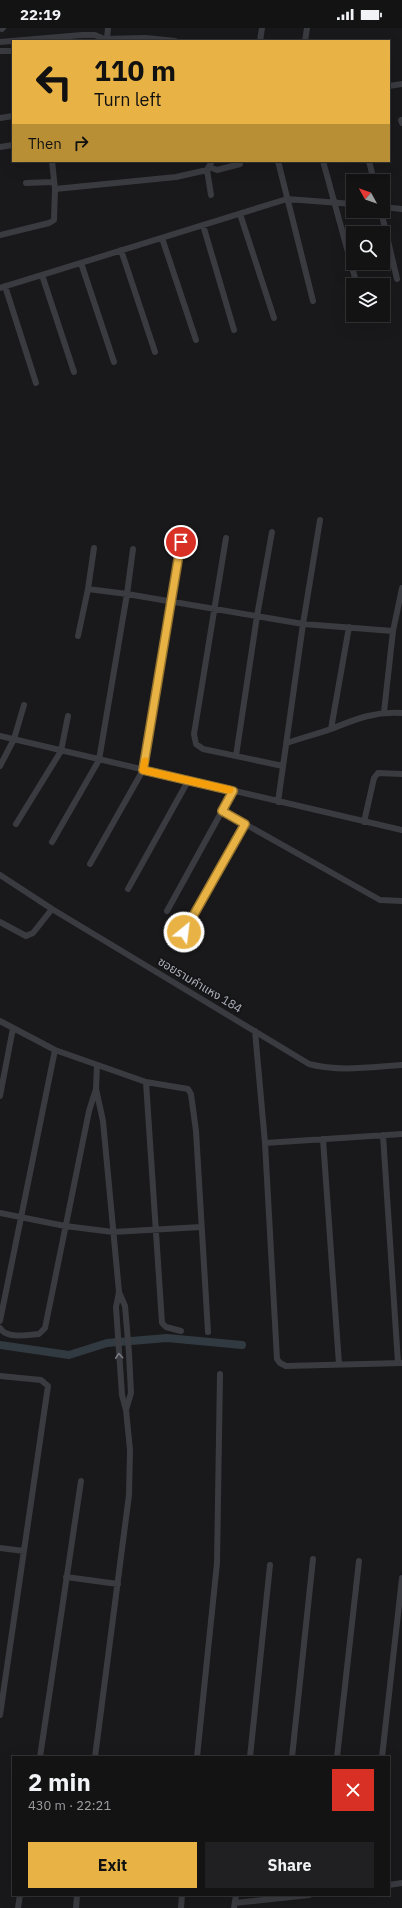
<!DOCTYPE html>
<html lang="en">
<head>
<meta charset="utf-8">
<style>
	body { margin:0; font-family:"IBM Plex Sans","Noto Sans Thai",sans-serif; background:#202022; color:#f1f3f6; height:100vh; display:flex; flex-direction:column; font-size:15px; white-space:nowrap }
	* { box-sizing:border-box; margin:0 }
	p { font-size:13px; color:#9d9ea0 }
	.icon { flex:none; width:22px; height:22px; fill:none; stroke:currentColor; stroke-width:2; stroke-linecap:round; stroke-linejoin:round }
	.map { position:relative; flex:1; overflow:hidden }
	.panel { position:absolute; left:12px; top:1728px; width:378px; height:140px; display:flex; flex-direction:column; background:#131314; border-radius:0px; box-shadow:0 4px 16px #0002,0 0 0 1px #323234 }
	.panel>* { flex:none }
	.hud { position:absolute; left:12px; top:12px; width:378px; height:122px; border-radius:0px; box-shadow:0 4px 16px #0002,0 0 0 1px #323234; background:#e8b344; color:#111; overflow:hidden }
	.needle { width:26px; rotate:310deg }
	.buttons { position:absolute; left:346px; top:146px; display:grid; gap:8px }
	.buttons a { display:grid; place-items:center; width:44px; height:44px; border-radius:0px; background:#131314; box-shadow:0 4px 16px #0002,0 0 0 1px #323234; font-size:20px }
	.pin { position:absolute; display:grid; place-items:center; width:34px; height:34px; color:#fff; margin:-17px; border:2px solid #fff; border-radius:50%; box-shadow:0 1px 4px #0007 }
	.me { position:absolute; width:44px; margin:-22px; rotate:29deg; stroke-linejoin:round; filter:drop-shadow(0 0 3px #0008) }
	.turn { display:flex; align-items:center; gap:14px; height:84px; padding:0 16px; font-size:18px }
	.turn .icon { width:52px; height:52px; stroke-width:2.5 }
	.turn b { display:block; font-size:28px; line-height:34px }
	.then { display:flex; align-items:center; height:38px; padding:0 16px; background:#0003; gap:8px; font-size:15px }
	.round { display:grid; place-items:center; flex:none; width:42px; height:42px; border-radius:0px; background:#202022 }
	.overview { display:flex; align-items:center; justify-content:space-between; height:68px; padding:0 16px }
	h1 { font-size:24px; font-weight:700; line-height:30px }
	.action { display:flex; gap:8px; margin-top:auto; padding:8px 16px }
	.action a { flex:1; height:46px; border-radius:0px; background:#e8b344; color:#111; font-size:16px; font-weight:700; line-height:46px; text-align:center }
	.action a+a { background:#202022; color:#f1f3f6 }
	.status { display:flex; justify-content:space-between; align-items:center; height:28px; padding:0 20px; background:#131314; direction:ltr }
	.status svg { height:11px; fill:currentColor }
	.map>svg:first-child { display:block }
	.lines { fill:none; stroke-linecap:round; stroke-linejoin:round }
	.canal { stroke:#313a40; stroke-width:8 }
	.street { stroke:#3a3b40; stroke-width:6 }
	.oneway { stroke:#797b83 }
	.route-casing { stroke:#97742c; stroke-width:10 }
	.route { stroke:#e8b344; stroke-width:7 }
	.slow { stroke:#f59e0b; stroke-width:7 }
	.labels { text-anchor:middle; stroke-width:3.5; stroke-linejoin:round; paint-order:stroke }
	.street-label { font-size:12px; fill:#acb0ba; stroke:#141416 }
</style>
</head>
<body>
<div class="status"><b>22:19</b><svg viewBox="0 0 49 12"><path d="M0 12V9h3v3zM5 12V6h3v6zM10 12V3h3v9zM15 12V0h3v12zM26 1h20v11H26zM47 4h2v5h-2z"/></svg></div>
<div class="map">
<svg width="402" height="1880" viewBox="0 0 402 1880">
	<rect width="100%" height="100%" fill="#19191b"/>
	<g class="lines">
		<path class="canal" d="M0,1317L69,1327L107,1315L167,1310L242,1317"/>
		<path class="street" d="M2,1L3,0
			M107,11L108,0
			M260,13L262,0
			M305,13L307,0
			M0,14L82,7H95L104,11L146,10L175,13
			M0,23H13
			M389,58L402,56
			M0,90L13,88
			M401,92L402,95
			M0,119L13,117
			M278,133L313,273
			M323,133L357,257
			M369,133L374,153
			M209,139L217,142L240,136
			M207,142L211,167
			M26,155L53,154
			M55,161L176,149L207,142L212,133
			M383,179L402,181
			M381,183L397,251
			M240,186L274,290
			M203,197L234,302
			M0,207L49,195L54,192L55,161L52,133
			M162,210L196,312
			M121,222L155,324
			M81,235L114,334
			M42,247L74,344
			M5,258L36,355
			M0,260L287,171L353,176
			M226,510L194,706L196,716L203,721L283,738
			M133,521L127,566L303,596L320,492
			M78,608L88,561L94,520
			M384,684L393,603L402,560
			M331,701L349,599
			M0,708L402,802
			M287,715C301,710 317,706 331,701C356,691 375,683 402,685
			M236,728L257,588L272,504
			M0,738L14,711L24,677
			M278,774L303,596L393,603
			M222,783L380,872L402,873
			M364,794L374,750L378,745L402,746
			M16,796L61,723L68,688
			M52,814L99,732L127,566L88,561
			M90,836L143,742L181,514
			M0,847L52,881L309,1036C339,1044 371,1039 402,1037
			M128,861L188,753
			M167,883L233,763
			M0,894L26,908L33,905L52,881
			M184,904L245,796
			M0,993L55,1022L146,1054L188,1061L191,1066L196,1103L208,1304
			M255,1003L265,1115L277,1331L280,1335L286,1338L402,1335
			M146,1054L162,1295L166,1299L181,1303
			M0,1068L13,1000
			M383,1107L398,1335
			M323,1111L339,1336
			M265,1115L402,1106
			M0,1185L65,1198L113,1204L201,1199
			M119,1264L125,1278L129,1325L131,1365L126,1382
			M0,1293L55,1022
			M0,1300C7,1311 27,1307 39,1306L45,1300L89,1083L96,1061L97,1037
			M0,1348L41,1352L48,1358L0,1687
			M0,1520L24,1523
			M66,1549L118,1556
			M40,1729L81,1453
			M95,1729L129,1467L130,1422L126,1382L122,1367L116,1279L119,1264L103,1093L96,1061
			M197,1729L217,1535L220,1346
			M250,1729L270,1537
			M292,1729L313,1531
			M337,1729L359,1533
			M382,1729L402,1550
			M389,1857L402,1855
			M235,1875L309,1867
			M18,1880L20,1867
			M76,1880L77,1867
			M181,1880L182,1867
			M234,1880L236,1867"/>
	</g>
	<defs><path id="oneway-chevron" d="M-2-3.5L2.5 0L-2 3.5" fill="none" stroke-width="1.6" stroke-linecap="round" stroke-linejoin="round"/></defs>
	<use class="oneway" href="#oneway-chevron" transform="translate(119 1328) rotate(-94)"/>
	<g class="lines">
		<defs>
			<path id="route" d="M181,514L143,742L233,763L222,783L245,796L184,904"/>
		</defs>
		<use href="#route" class="route-casing"/>
		<use href="#route" class="route"/>
		<path class="slow" d="M145,733L143,742L230,762"/>
	</g>
	<g class="labels">
		<g class="street-label">
			<text transform="translate(200 957) rotate(31)" y="4">ซอยรามคำแหง 184</text>
		</g>
	</g>
</svg>
<div class="buttons">
<a><svg class="needle" viewBox="-14 -14 28 28"><path d="M0-13l5 13h-10z" fill="#e53935"/><path d="M0 13l5-13h-10z" fill="#9d9ea0"/></svg></a>
<a><svg class="icon" aria-label="search" viewBox="0 0 24 24"><circle cx="10" cy="10" r="6"/><path d="M15 15l6 6"/></svg></a>
<a><svg class="icon" aria-label="layers" viewBox="0 0 24 24"><path d="M12 4l9 5-9 5-9-5zM3 14l9 5 9-5"/></svg></a>
</div>
<div class="pin" style="left:181px;top:514px;background:#d93025"><svg class="icon" aria-label="arrive" viewBox="0 0 24 24"><path d="M6 21V4h12l-3 4 3 4H6"/></svg></div>
<svg class="me" style="left:184px;top:904px" viewBox="-20 -20 40 40"><circle r="17" fill="#e8b344" stroke="#fff" stroke-width="3"/><path d="M0-11L8 9 0 5-8 9z" fill="#fff"/></svg>
<div class="hud">
<div class="turn"><svg class="icon" aria-label="left" viewBox="0 0 24 24"><path d="M17 20v-9H6M10 6l-5 5 5 5"/></svg><div><b>110 m</b>Turn left</div></div>
<div class="then">Then<svg class="icon" aria-label="right" viewBox="0 0 24 24"><path d="M7 20v-9h11M14 6l5 5-5 5"/></svg></div>
</div>
<section class="panel">
<div class="overview"><div><h1>2 min</h1><p>430 m · 22:21</p></div><a class="round" style="background:#d93025;color:#fff"><svg class="icon" aria-label="close" viewBox="0 0 24 24"><path d="M6 6l12 12M18 6L6 18"/></svg></a></div>
<div class="action"><a>Exit</a><a>Share</a></div>
</section>
</div>
</body>
</html>
